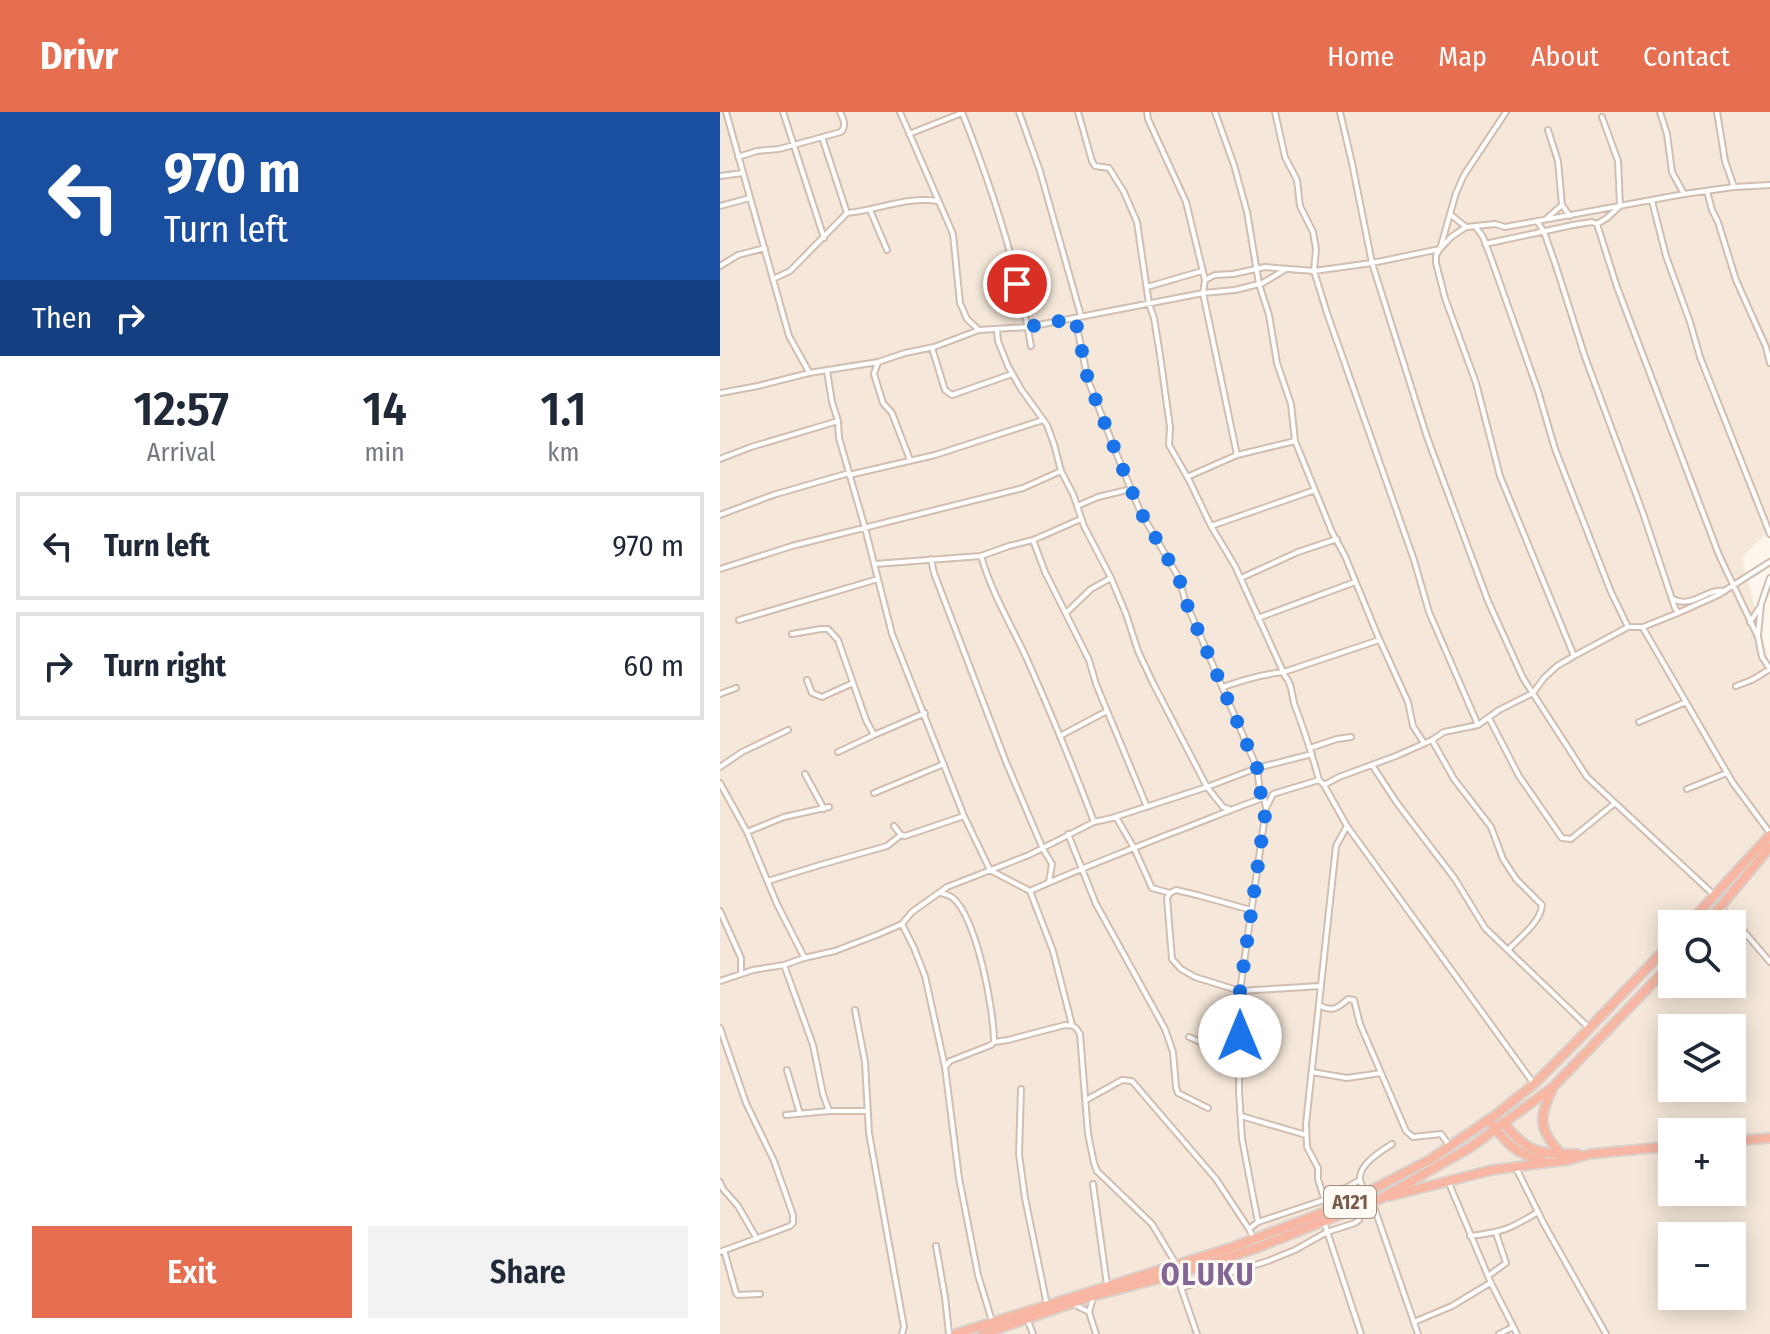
<!DOCTYPE html>
<html lang="en">
<head>
<meta charset="utf-8">
<style>
	body { margin:0; font-family:"Fira Sans Condensed",sans-serif; background:#f2f2f3; color:#1f2937; height:100vh; display:flex; flex-direction:column; font-size:30px; white-space:nowrap }
	* { box-sizing:border-box; margin:0 }
	p { font-size:26px; color:#747a83 }
	.icon { flex:none; width:44px; height:44px; fill:none; stroke:currentColor; stroke-width:2; stroke-linecap:round; stroke-linejoin:round }
	.map { position:relative; flex:1; overflow:hidden }
	.drawer { display:flex; flex-direction:column; background:#fff; width:720px }
	.drawer>* { flex:none }
	.banner { background:#1a4fa0; color:#fff; overflow:hidden }
	.tools { position:absolute; left:938px; top:798px; display:grid; gap:16px }
	.tools a { display:grid; place-items:center; width:88px; height:88px; border-radius:0px; background:#fff; box-shadow:0 4px 20px #0003; font-size:40px }
	.pin { position:absolute; display:grid; place-items:center; width:68px; height:68px; color:#fff; margin:-34px; border:4px solid #fff; border-radius:50%; box-shadow:0 2px 8px #0007 }
	.me { position:absolute; width:88px; margin:-44px; rotate:0deg; stroke-linejoin:round; filter:drop-shadow(0 0 6px #0008) }
	.turn { display:flex; align-items:center; gap:28px; height:168px; padding:0 32px; font-size:36px }
	.turn .icon { width:104px; height:104px; stroke-width:2.5 }
	.turn b { display:block; font-size:56px; line-height:68px }
	.then { display:flex; align-items:center; height:76px; padding:0 32px; background:#0003; gap:16px; font-size:30px }
	.eta { display:flex; justify-content:space-evenly; align-items:center; height:136px; text-align:center }
	.eta b { font-size:48px; font-weight:600; line-height:56px }
	.primary-button { display:flex; gap:16px; margin-top:auto; padding:16px 32px }
	.primary-button a { flex:1; height:92px; border-radius:0px; background:#e76f51; color:#fff; font-size:32px; font-weight:600; line-height:92px; text-align:center }
	.primary-button a+a { background:#f2f2f3; color:#1f2937 }
	ul { padding:0; list-style:none }
	li { display:flex; align-items:center; gap:24px; height:108px; margin:0 16px 12px; padding:0 16px; border:4px solid #e0e1e3; border-radius:0px }
	li div { flex:1 }
	li b { display:block; font-size:30px }
	li em { font-style:normal }
	header { display:flex; align-items:center; gap:48px; box-sizing:border-box; height:112px; padding:0 40px; background:#e76f51; color:#fff }
	header strong { font-size:38px }
	nav { display:flex; gap:44px; margin-inline-start:auto; font-size:28px }
	main { display:flex; flex:1; min-height:0 }
	.map>svg:first-child { display:block }
	.residential { fill:#f5e8da; fill-rule:evenodd }
	.lines { fill:none; stroke-linecap:round; stroke-linejoin:round }
	.street-casing { stroke:#d1beb0; stroke-width:8 }
	.highway-casing { stroke:#dad1cd; stroke-width:12 }
	.street { stroke:#fff; stroke-width:4 }
	.highway { stroke:#f7b7a3; stroke-width:8 }
	.route { stroke:#1a73e8; stroke-width:14; stroke-dasharray:0 25.2 }
	.labels { text-anchor:middle; stroke-width:6; stroke-linejoin:round; paint-order:stroke }
	.shield { fill:#fffaf3; stroke:#a28b7f; stroke-width:2 }
	.shield-label { font-size:20px; font-weight:bold; fill:#7a5c4d }
	.district-label { font-size:30px; font-weight:bold; letter-spacing:2px; fill:#846695; stroke:#fffaf3 }
</style>
</head>
<body>
<header>
<strong>Drivr</strong>
<nav><a>Home</a><a>Map</a><a>About</a><a>Contact</a></nav>
</header>
<main>
<section class="drawer">
<div class="banner">
<div class="turn"><svg class="icon" aria-label="left" viewBox="0 0 24 24"><path d="M17 20v-9H6M10 6l-5 5 5 5"/></svg><div><b>970 m</b>Turn left</div></div>
<div class="then">Then<svg class="icon" aria-label="right" viewBox="0 0 24 24"><path d="M7 20v-9h11M14 6l5 5-5 5"/></svg></div>
</div>
<div class="eta">
<div><b>12:57</b><p>Arrival</p></div>
<div><b>14</b><p>min</p></div>
<div><b>1.1</b><p>km</p></div>
</div>
<ul>
<li><svg class="icon" aria-label="left" viewBox="0 0 24 24"><path d="M17 20v-9H6M10 6l-5 5 5 5"/></svg><div><b>Turn left</b></div><em>970 m</em></li>
<li><svg class="icon" aria-label="right" viewBox="0 0 24 24"><path d="M7 20v-9h11M14 6l5 5-5 5"/></svg><div><b>Turn right</b></div><em>60 m</em></li>
</ul>
<div class="primary-button"><a>Exit</a><a>Share</a></div>
</section>
<div class="map">
<svg width="1050" height="1222" viewBox="0 0 1050 1222">
	<rect width="100%" height="100%" fill="#fdf6ec"/>
	<path class="residential" d="M0,0H1050V418L1022,445L1050,555V1222H0ZM952,812H1012V872H952ZM952,916H1012V976H952ZM952,1020H1012V1080H952ZM952,1124H1012V1184H952Z"/>
	<g class="lines">
		<defs>
			<path id="street" d="M6,0L69,224L89,260
				M63,0L104,126
				M180,0L233,122L240,191L247,207L259,218
				M242,0C271,73 298,156 311,234
				M299,0L320,59L361,204
				M358,0L372,49L375,54L389,56L404,80L417,110L429,192L434,206L440,243L450,315L449,333L469,368L491,414L515,454L565,564C573,573 571,583 575,594C584,618 592,642 599,668L604,673L627,714L814,972
				M427,0L428,7L466,90L485,168
				M495,0L514,53L527,100L539,172L549,203L557,251L571,292L575,329L612,420L625,444L657,522L688,590L693,614L704,631
				M555,0L565,45L577,68L580,94L593,120L596,137L594,159L607,201L694,448L709,500L758,613
				M620,0L632,51L652,151L707,325L768,489L803,566L867,665L993,782
				M786,0L744,63L736,81L720,137L716,143V151L725,186L756,271L780,364L854,544
				M940,0L947,22L952,60L964,82
				M997,0L1005,49L1014,75
				M828,18L838,49L842,93L850,104
				M189,22L242,1
				M102,25L127,101
				M18,45L37,39L59,37L121,20C127,14 123,6 120,0
				M0,64L23,61
				M987,79L992,98L998,110L1016,168L1046,235L1050,251
				M932,89L946,144L970,210L980,245L1050,422
				M0,94L30,86
				M150,98L167,138
				M731,103L746,115
				M826,107L842,93
				M817,109L824,120L835,151L865,245L923,401L955,496L958,501L998,483L1050,450
				M877,112L887,106L900,94L898,49L882,5
				M755,114L763,125L771,146L818,279L835,337L891,480L908,515
				M765,132L853,113L872,110L877,112L897,175L999,443L1038,525L1042,545L1050,557
				M0,154L18,143L45,136
				M53,167L70,159L127,101C160,98 185,84 218,89
				M541,172L566,157
				M427,175L482,159
				M355,206L368,268L397,343L420,399L459,466L465,488L537,656L540,680L544,685L546,696
				M277,218L278,229L288,254L301,277L327,313L334,332L341,359L353,382L364,414L391,466L406,502L418,539L433,571L487,675L503,695L509,697
				M212,236L225,278L232,283L292,262
				M158,250L154,262L163,291L172,301L190,348
				M107,259L112,290L118,309L119,326L145,416L172,522L244,704L270,758L310,779L333,839L352,913
				M0,281L38,274L89,261L158,250L185,241L214,235L259,218L308,215L483,181L485,168L495,163L513,162L545,155L594,159L652,151L720,137L731,125L746,115L775,112L785,115L964,82L1014,75L1050,73
				M517,343L483,181L515,178L539,172
				M0,347L31,335L118,309
				M129,363L215,343L323,308
				M467,365L517,343L575,329
				M357,394L378,385L411,377
				M0,403L53,383L129,361
				M491,414L595,378
				M313,428L325,460L369,548L376,572L427,695
				M261,444C271,479 290,511 306,545C330,599 353,654 374,710
				M211,447L214,461L286,650L323,737L332,752L329,770
				M155,452L261,444L289,434L313,428L361,407
				M0,457L72,434L303,376L341,359
				M521,466L578,440L617,427
				M953,487C972,497 986,476 1005,479
				M346,501L371,477L391,466
				M538,506L635,470
				M19,508L158,467
				M1030,510L1040,495
				M923,516L1013,671L1050,721
				M72,522L101,517H108L118,528L146,608L154,623L205,601
				M1038,523L1041,492L1050,466
				M87,568L92,581L102,585L133,571
				M1016,574L1032,568L1050,557
				M503,575C523,568 542,562 564,560L659,528
				M0,582L16,576
				M769,606L799,664L842,726L851,727L895,691
				M919,610L966,590
				M340,624L387,599
				M712,628L734,667L771,715L783,747L796,767L822,793C821,810 799,826 788,838
				M590,636L617,627L631,625
				M118,640L154,623
				M652,653L677,691L735,767L765,816L868,915
				M0,655L22,640L68,618
				M85,662L104,697
				M0,671L27,720L57,792L84,845
				M604,673L619,665L676,644L712,628L724,620L758,613L779,598L813,581L824,566L837,554L854,544L908,515H923L958,501
				M967,677L1007,661
				M154,681L224,652
				M396,705L414,736L432,776L450,781L456,778L477,783L531,798
				M174,714L181,723L185,724L244,704
				M27,720L64,705L109,695
				M348,722L376,792L445,917L453,940L456,975L458,981L488,996
				M48,769L100,753L167,734L181,723
				M310,779C354,759 399,742 444,724C477,712 509,698 543,686
				M221,781C225,782 229,783 233,786C257,807 274,898 274,930
				M450,781L447,786L452,847L461,857L475,865L520,879L600,874
				M1000,796L1021,816L1050,850
				M0,799L21,846V862
				M182,812L194,836L205,864L225,955L239,1066L258,1163L272,1209
				M64,853L93,933L103,982L109,999
				M0,869L33,858L64,853L84,846L115,839L159,822L182,812L192,800L227,775L309,743L374,710L392,706L487,675L537,656L592,642
				M599,893C612,900 617,897 628,887L634,888L640,912L686,1019L693,1025L721,1022L729,1033
				M135,898L145,950L149,1021L184,1215L182,1222
				M0,916L26,991L54,1049L73,1103V1111L70,1114L0,1140
				M469,925L520,947
				M225,955L230,949L271,933L274,930L288,928L345,913C354,913 356,915 360,922L368,1022L374,1051L377,1059L432,1112L456,1152
				M67,958L80,1002
				M592,960L627,966L661,961
				M301,977L299,1042L305,1086L327,1193
				M366,988L402,968L412,969L496,1067L529,1117
				M66,1003L109,999H147
				M521,1004L586,1023
				M796,1056L825,1114L886,1222
				M728,1069L771,1171L797,1222
				M0,1070L3,1077L18,1094L37,1127
				M373,1072L387,1173
				M646,1082C644,1077 641,1073 640,1068C638,1053 661,1039 672,1032
				M653,1092L698,1222
				M608,1099L598,1067V1056L587,1035L586,1012L616,734L627,714
				M538,1110L604,1088L640,1068
				M604,1110L641,1222
				M750,1124C783,1120 790,1117 818,1100
				M534,1127L529,1117L538,1110L522,1027L519,979L520,879L546,696L553,682L599,668
				M216,1134L225,1185L229,1222
				M4,1138L16,1181L18,1183L40,1182
				M457,1164L477,1222
				M768,1164L786,1151L776,1121
				M461,1176L548,1149L575,1138L607,1120L635,1111L639,1108L638,1097
				M373,1186L369,1200L376,1222
				M353,1192L369,1200
				M308,1209L313,1222
				M694,1210L732,1194L770,1171
				M779,1222L793,1215"/>
			<path id="highway" d="M968,812L1050,723
				M986,812L1050,735
				M832,978C818,1006 819,1017 840,1041
				M769,1008C785,1030 795,1042 823,1049
				M783,1010C808,1042 818,1041 857,1042
				M1012,1029L1050,1026
				M670,1084L772,1058L848,1048L870,1042L952,1034
				M235,1222L510,1136L623,1093L711,1047L777,1002L814,972L858,928L952,830
				M263,1222L373,1184L457,1162L534,1137L660,1087L751,1035L833,975L952,851"/>
		</defs>
		<use href="#street" class="street-casing"/>
		<use href="#highway" class="highway-casing"/>
		<use href="#street" class="street"/>
		<use href="#highway" class="highway"/>
	</g>
	<g class="lines">
		<path class="route" d="M297,172L308,215L355,206L368,268L397,343L420,399L459,466L465,488L537,656L540,680L544,685L546,696L520,879V924"/>
	</g>
	<g class="labels">
		<rect class="shield" x="604" y="1074" width="52" height="32" rx="6"/>
		<g class="shield-label">
			<text x="630" y="1097">A121</text>
		</g>
		<g class="district-label">
			<text x="488" y="1173">OLUKU</text>
		</g>
	</g>
</svg>
<div class="tools">
<a><svg class="icon" aria-label="search" viewBox="0 0 24 24"><circle cx="10" cy="10" r="6"/><path d="M15 15l6 6"/></svg></a>
<a><svg class="icon" aria-label="layers" viewBox="0 0 24 24"><path d="M12 4l9 5-9 5-9-5zM3 14l9 5 9-5"/></svg></a>
<a>+</a>
<a>−</a>
</div>
<div class="pin" style="left:297px;top:172px;background:#d93025"><svg class="icon" aria-label="arrive" viewBox="0 0 24 24"><path d="M6 21V4h12l-3 4 3 4H6"/></svg></div>
<svg class="me" style="left:520px;top:924px" viewBox="-20 -20 40 40"><circle r="19" fill="#fff"/><path d="M0-13L10 11 0 6-10 11z" fill="#1a73e8"/></svg>
</div>
</main>
</body>
</html>
